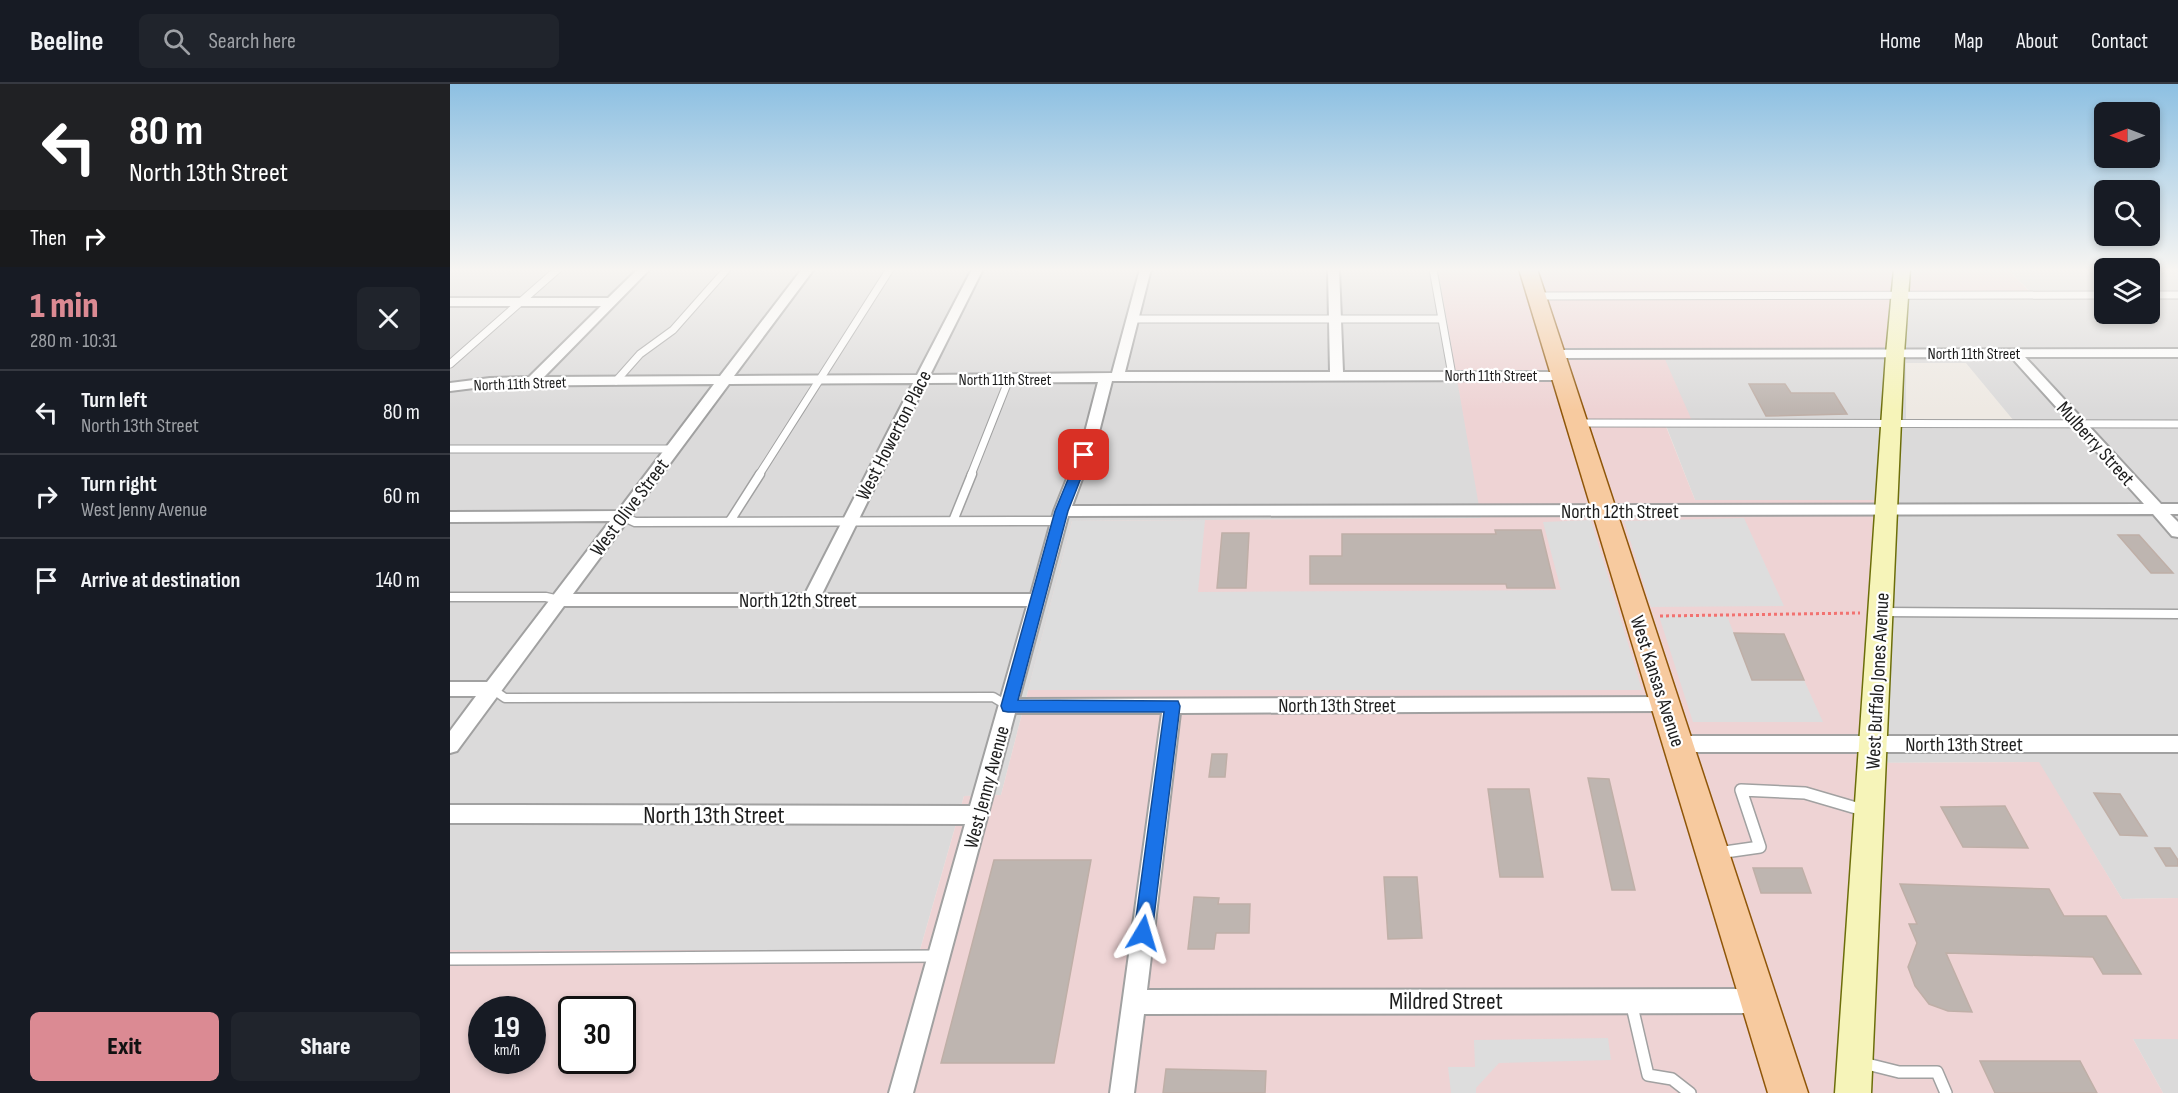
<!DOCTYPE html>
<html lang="en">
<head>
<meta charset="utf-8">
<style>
	body { margin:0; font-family:"Sofia Sans Condensed",sans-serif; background:#20242c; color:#f1f3f6; height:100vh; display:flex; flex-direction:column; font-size:22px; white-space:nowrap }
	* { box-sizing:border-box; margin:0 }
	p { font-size:20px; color:#9ea1a6 }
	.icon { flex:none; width:33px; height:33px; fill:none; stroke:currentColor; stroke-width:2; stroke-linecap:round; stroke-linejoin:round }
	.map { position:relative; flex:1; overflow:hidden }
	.side { display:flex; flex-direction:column; background:#171b24; width:450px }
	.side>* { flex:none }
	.guide { background:#202124; color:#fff; overflow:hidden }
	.needle { width:39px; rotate:270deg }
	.controls { position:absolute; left:1644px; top:18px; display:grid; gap:12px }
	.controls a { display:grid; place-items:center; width:66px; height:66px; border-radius:9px; background:#171b24; box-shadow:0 3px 9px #0003; font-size:30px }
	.speed { position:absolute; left:18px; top:912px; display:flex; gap:12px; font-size:30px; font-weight:700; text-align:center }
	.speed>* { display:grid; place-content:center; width:78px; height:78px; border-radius:50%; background:#171b24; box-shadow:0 3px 9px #0003; line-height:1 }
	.speed small { font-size:15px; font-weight:400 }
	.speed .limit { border:3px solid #111; border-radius:9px; background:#fff; color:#111 }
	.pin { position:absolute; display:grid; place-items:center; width:51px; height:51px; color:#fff; margin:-26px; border-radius:12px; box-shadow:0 3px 9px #0006 }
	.me { position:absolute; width:66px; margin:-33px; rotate:7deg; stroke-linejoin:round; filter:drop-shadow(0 0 4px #0008) }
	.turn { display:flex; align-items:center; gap:21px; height:126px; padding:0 30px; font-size:27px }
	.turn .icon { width:78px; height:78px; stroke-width:2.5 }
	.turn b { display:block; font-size:42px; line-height:51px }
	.then { display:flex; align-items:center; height:57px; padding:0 30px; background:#0003; gap:12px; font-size:22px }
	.round { display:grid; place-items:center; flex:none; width:63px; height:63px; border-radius:9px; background:#20242c }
	.headline { display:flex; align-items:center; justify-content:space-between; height:102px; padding:0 30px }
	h1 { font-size:36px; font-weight:800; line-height:45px; color:#db8a93 }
	.primary-button { display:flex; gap:12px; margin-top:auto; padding:12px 30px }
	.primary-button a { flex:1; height:69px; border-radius:9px; background:#db8a93; color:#111; font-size:24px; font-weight:800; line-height:69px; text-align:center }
	.primary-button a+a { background:#20242c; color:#f1f3f6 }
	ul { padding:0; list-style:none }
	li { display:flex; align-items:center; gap:18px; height:84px; padding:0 30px; border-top:2px solid #363941 }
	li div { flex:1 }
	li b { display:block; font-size:22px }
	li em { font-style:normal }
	header { display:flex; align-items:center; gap:36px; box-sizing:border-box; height:84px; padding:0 30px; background:#171b24; border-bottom:2px solid #363941 }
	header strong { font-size:28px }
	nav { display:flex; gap:33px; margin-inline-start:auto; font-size:21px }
	.search { width:420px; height:54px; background:#20242c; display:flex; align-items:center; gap:15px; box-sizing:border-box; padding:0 21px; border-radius:9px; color:#9ea1a6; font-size:22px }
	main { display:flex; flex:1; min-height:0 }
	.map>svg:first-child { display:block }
	.residential { fill:#dbdada; fill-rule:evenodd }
	.commercial { fill:#eed3d4; fill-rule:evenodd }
	.parking { fill:#ddd }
	.building { fill:#beb5b0; stroke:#bfafa7; stroke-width:1.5 }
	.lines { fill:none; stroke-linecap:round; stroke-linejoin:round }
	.lane-far2-casing { stroke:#a1a1a1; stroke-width:9 }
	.lane-far1-casing { stroke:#a1a1a1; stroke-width:11 }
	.lane-casing { stroke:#a1a1a1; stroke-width:14 }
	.street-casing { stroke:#a1a1a1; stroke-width:4 }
	.secondary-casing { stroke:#6c6e0a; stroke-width:3 }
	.primary-casing { stroke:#8f5608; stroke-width:3 }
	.path { stroke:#f27270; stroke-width:3; stroke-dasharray:3 3; stroke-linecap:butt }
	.lane-far2 { stroke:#fff; stroke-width:7 }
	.lane-far1 { stroke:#fff; stroke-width:8 }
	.lane { stroke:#fff; stroke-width:11 }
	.street { fill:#fff; fill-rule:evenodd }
	.secondary { fill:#f6f4b9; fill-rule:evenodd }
	.primary { fill:#f7ca9f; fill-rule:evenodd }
	.route { fill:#1a73e8; stroke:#114b97; stroke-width:1.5 }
	.labels { text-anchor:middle; stroke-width:4.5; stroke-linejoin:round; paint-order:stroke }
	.far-street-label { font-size:16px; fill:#1d1d1d; stroke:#fff }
	.street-label { font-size:20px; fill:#1d1d1d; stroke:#fff }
	.near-street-label { font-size:24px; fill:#1d1d1d; stroke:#fff }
</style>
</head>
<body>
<header>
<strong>Beeline</strong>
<div class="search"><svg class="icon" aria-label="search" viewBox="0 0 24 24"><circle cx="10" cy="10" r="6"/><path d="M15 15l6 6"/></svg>Search here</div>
<nav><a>Home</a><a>Map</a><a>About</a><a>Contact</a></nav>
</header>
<main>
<section class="side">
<div class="guide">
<div class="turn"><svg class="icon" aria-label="left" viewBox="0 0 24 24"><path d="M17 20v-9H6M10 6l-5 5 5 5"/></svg><div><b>80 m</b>North 13th Street</div></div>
<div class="then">Then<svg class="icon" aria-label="right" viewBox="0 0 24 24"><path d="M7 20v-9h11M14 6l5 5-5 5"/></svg></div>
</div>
<div class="headline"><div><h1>1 min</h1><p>280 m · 10:31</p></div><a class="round"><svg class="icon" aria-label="close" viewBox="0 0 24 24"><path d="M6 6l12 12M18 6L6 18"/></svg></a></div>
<ul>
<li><svg class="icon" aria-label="left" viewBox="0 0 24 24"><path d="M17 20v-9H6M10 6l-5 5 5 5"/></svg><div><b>Turn left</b><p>North 13th Street</p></div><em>80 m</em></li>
<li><svg class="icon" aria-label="right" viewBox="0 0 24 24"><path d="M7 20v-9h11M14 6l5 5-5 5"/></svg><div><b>Turn right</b><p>West Jenny Avenue</p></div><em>60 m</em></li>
<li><svg class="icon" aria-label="arrive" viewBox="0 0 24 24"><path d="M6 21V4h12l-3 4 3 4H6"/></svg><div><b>Arrive at destination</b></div><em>140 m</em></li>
</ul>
<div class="primary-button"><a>Exit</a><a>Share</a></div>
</section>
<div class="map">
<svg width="1728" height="1009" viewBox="0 0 1728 1009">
	<rect width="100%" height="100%" fill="#eee9e3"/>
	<path class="residential" d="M0,185H988L1032,434L622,437L551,711L514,712L470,866H0Z
		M1557,185H1654V230H1700V185H1728V814L1672,815L1588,678L1407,679L1425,416H1245L1215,339L1210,264H1438L1442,209L1581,208ZM1456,279H1516L1564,337L1456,338Z
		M1683,955H1728V1009H1713Z"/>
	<path class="commercial" d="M988,185H1557L1581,209H1442L1438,264H1210L1243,339L1215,340L1245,416H1425L1407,679L1589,678L1672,815L1728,814V955H1683L1713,1009H0V866H470L514,712L551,711L622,437L1031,434ZM32,926H82V976H32ZM122,926H172V976H122Z"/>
	<path class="parking" d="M1294,434L1334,522L1201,523L1174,437Z
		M755,436L748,508L1111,506L1093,438L1141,436L1192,606H578L622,437Z
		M1209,532H1277L1302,596H1354L1373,638H1243Z
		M1158,954L1161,976L1049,979L1026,1004V1009H1001L998,983H1025L1024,956Z"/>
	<path class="building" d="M1299,300H1335L1341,309H1384L1397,330L1316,332Z
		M1045,446H1091L1105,504H1057L1056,500H860V472H892V450H1046Z
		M772,449H799L796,504H767Z
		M1668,451H1689L1723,489H1701Z
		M1284,549L1334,550L1354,596H1302Z
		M762,670H777L775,693H759Z
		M1138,694L1159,695L1185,806H1162Z
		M1038,705H1079L1093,793H1050Z
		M1644,709L1670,710L1697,752L1670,751Z
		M1555,722L1578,764L1513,763L1491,723Z
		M1705,764H1720L1728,776V782H1716Z
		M544,776H641L604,979H491Z
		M1303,784H1352L1361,809H1311Z
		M934,793H967L972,854L938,855Z
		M1450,800L1599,805L1614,832H1656L1691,890H1653L1643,873L1496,869L1522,928L1498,927L1479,920L1465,902L1458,883L1467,859L1459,840H1467Z
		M744,813L769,814L768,820H800L799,849H766L764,865H738Z
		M1530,977H1630L1647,1009H1545Z
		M716,985L816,987L815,1009H713Z"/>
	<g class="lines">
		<defs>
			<path id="lane-far2" d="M983,185L1002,291
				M1700,211H1728
				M1087,212L1654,211
				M683,235H992
				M0,280L108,185
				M166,297L190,270L223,246L277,185
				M1127,339L1728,340
				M0,365H223
				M309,391L440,185
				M521,391L559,295"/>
			<path id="lane-far1" d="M172,432L185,438L609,437
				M280,437L310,390
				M503,437L522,390
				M0,513H96L109,516
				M1432,528L1728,530
				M42,605L55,614L543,613L558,622"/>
			<path id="lane" d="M1268,769L1310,763L1291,706L1355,709L1413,726
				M0,875L488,872
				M1181,918L1198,991L1222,995L1240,1009
				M1413,979L1449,988H1487L1496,1009"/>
			<path id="street" d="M188,185H200L94,293L270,292L352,185H364L284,292L467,291L522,185H533L480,291L662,289L690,185H701L675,288H880L878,185H889L893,288H1111L1117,292L1111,296L662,297L648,352L622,422L1694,420L1561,273L1104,274L1098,270L1104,266L1728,265V273H1575L1711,420H1728V430H1720L1728,438V453L1722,452L1703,430L618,432L569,615L1215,613L1222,615L1224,620L1222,625L1215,627L730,629L697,906L1309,905L1317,909L1321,917L1317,925L1309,929L694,930L684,1009H660L712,629H565L463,1009H439L515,740L0,739V721L520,722L577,522H114L7,667L0,669V647L26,612H0V598H37L160,437L0,438V428L168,427L264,300L40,302L0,307V299L40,294L79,293L151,222H0V214H158ZM648,298L634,352L604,427L581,510H372L476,299ZM463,299L355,510H123L279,300Z
				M1228,652H1728V668H1228L1221,666L1218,660L1221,654Z"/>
			<path id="secondary" d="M1444,185H1460L1454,270L1421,1009H1385L1436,270Z"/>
			<path id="primary" d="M1069,185H1087L1358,1009H1318Z"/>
		</defs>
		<use href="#lane-far2" class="lane-far2-casing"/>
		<use href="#lane-far1" class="lane-far1-casing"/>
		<use href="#lane" class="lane-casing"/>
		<use href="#street" class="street-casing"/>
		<use href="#secondary" class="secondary-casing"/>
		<use href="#primary" class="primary-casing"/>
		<path class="path" d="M1210,532L1410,529"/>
		<use href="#lane-far2" class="lane-far2"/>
		<use href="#lane-far1" class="lane-far1"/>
		<use href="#lane" class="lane"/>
		<use href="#street" class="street"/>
		<use href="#secondary" class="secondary"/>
		<use href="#primary" class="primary"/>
	</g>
	<linearGradient id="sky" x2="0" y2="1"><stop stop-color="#8dc0e2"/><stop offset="0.57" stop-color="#f7f5f2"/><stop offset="1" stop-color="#f7f5f2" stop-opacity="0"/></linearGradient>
	<rect width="1728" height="326" fill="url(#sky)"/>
	<path class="route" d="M634,367L640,371L618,427L568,616L728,617L730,622L702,849L700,856L693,858L686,856L684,849L714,628H558L553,627L551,622L605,427L628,371Z"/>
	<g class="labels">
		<g class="far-street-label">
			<text x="1524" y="275">North 11th Street</text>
			<text x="1041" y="297">North 11th Street</text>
			<text x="555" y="301">North 11th Street</text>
			<text transform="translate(70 299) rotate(-2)" y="6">North 11th Street</text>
		</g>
		<g class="street-label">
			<text transform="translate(443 351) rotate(-63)" y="7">West Howerton Place</text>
			<text transform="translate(1646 359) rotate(48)" y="7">Mulberry Street</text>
			<text transform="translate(179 423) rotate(-53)" y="7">West Olive Street</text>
			<text x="1170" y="434">North 12th Street</text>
			<text x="348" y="523">North 12th Street</text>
			<text transform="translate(1208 597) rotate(72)" y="7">West Kansas Avenue</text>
			<text transform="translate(1427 597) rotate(-87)" y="7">West Buffalo Jones Avenue</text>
			<text x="887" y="628">North 13th Street</text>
			<text x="1514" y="667">North 13th Street</text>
			<text transform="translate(536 703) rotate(-75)" y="7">West Jenny Avenue</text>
		</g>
		<g class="near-street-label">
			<text x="264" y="739">North 13th Street</text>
			<text x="996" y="925">Mildred Street</text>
		</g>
	</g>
</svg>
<div class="controls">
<a><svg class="needle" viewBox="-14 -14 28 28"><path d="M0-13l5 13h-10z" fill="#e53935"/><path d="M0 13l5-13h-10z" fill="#9ea1a6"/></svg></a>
<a><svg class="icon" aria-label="search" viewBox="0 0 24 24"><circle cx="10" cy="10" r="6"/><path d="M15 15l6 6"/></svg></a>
<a><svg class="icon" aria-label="layers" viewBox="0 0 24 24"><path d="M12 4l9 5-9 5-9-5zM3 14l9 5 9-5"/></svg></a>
</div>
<div class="speed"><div>19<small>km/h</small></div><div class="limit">30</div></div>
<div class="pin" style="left:634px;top:371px;background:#d93025"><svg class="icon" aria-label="arrive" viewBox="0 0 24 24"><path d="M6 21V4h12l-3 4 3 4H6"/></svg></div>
<svg class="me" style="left:693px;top:849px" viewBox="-20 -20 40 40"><path d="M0-17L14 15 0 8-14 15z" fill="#1a73e8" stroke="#fff" stroke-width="4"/></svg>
</div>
</main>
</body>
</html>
